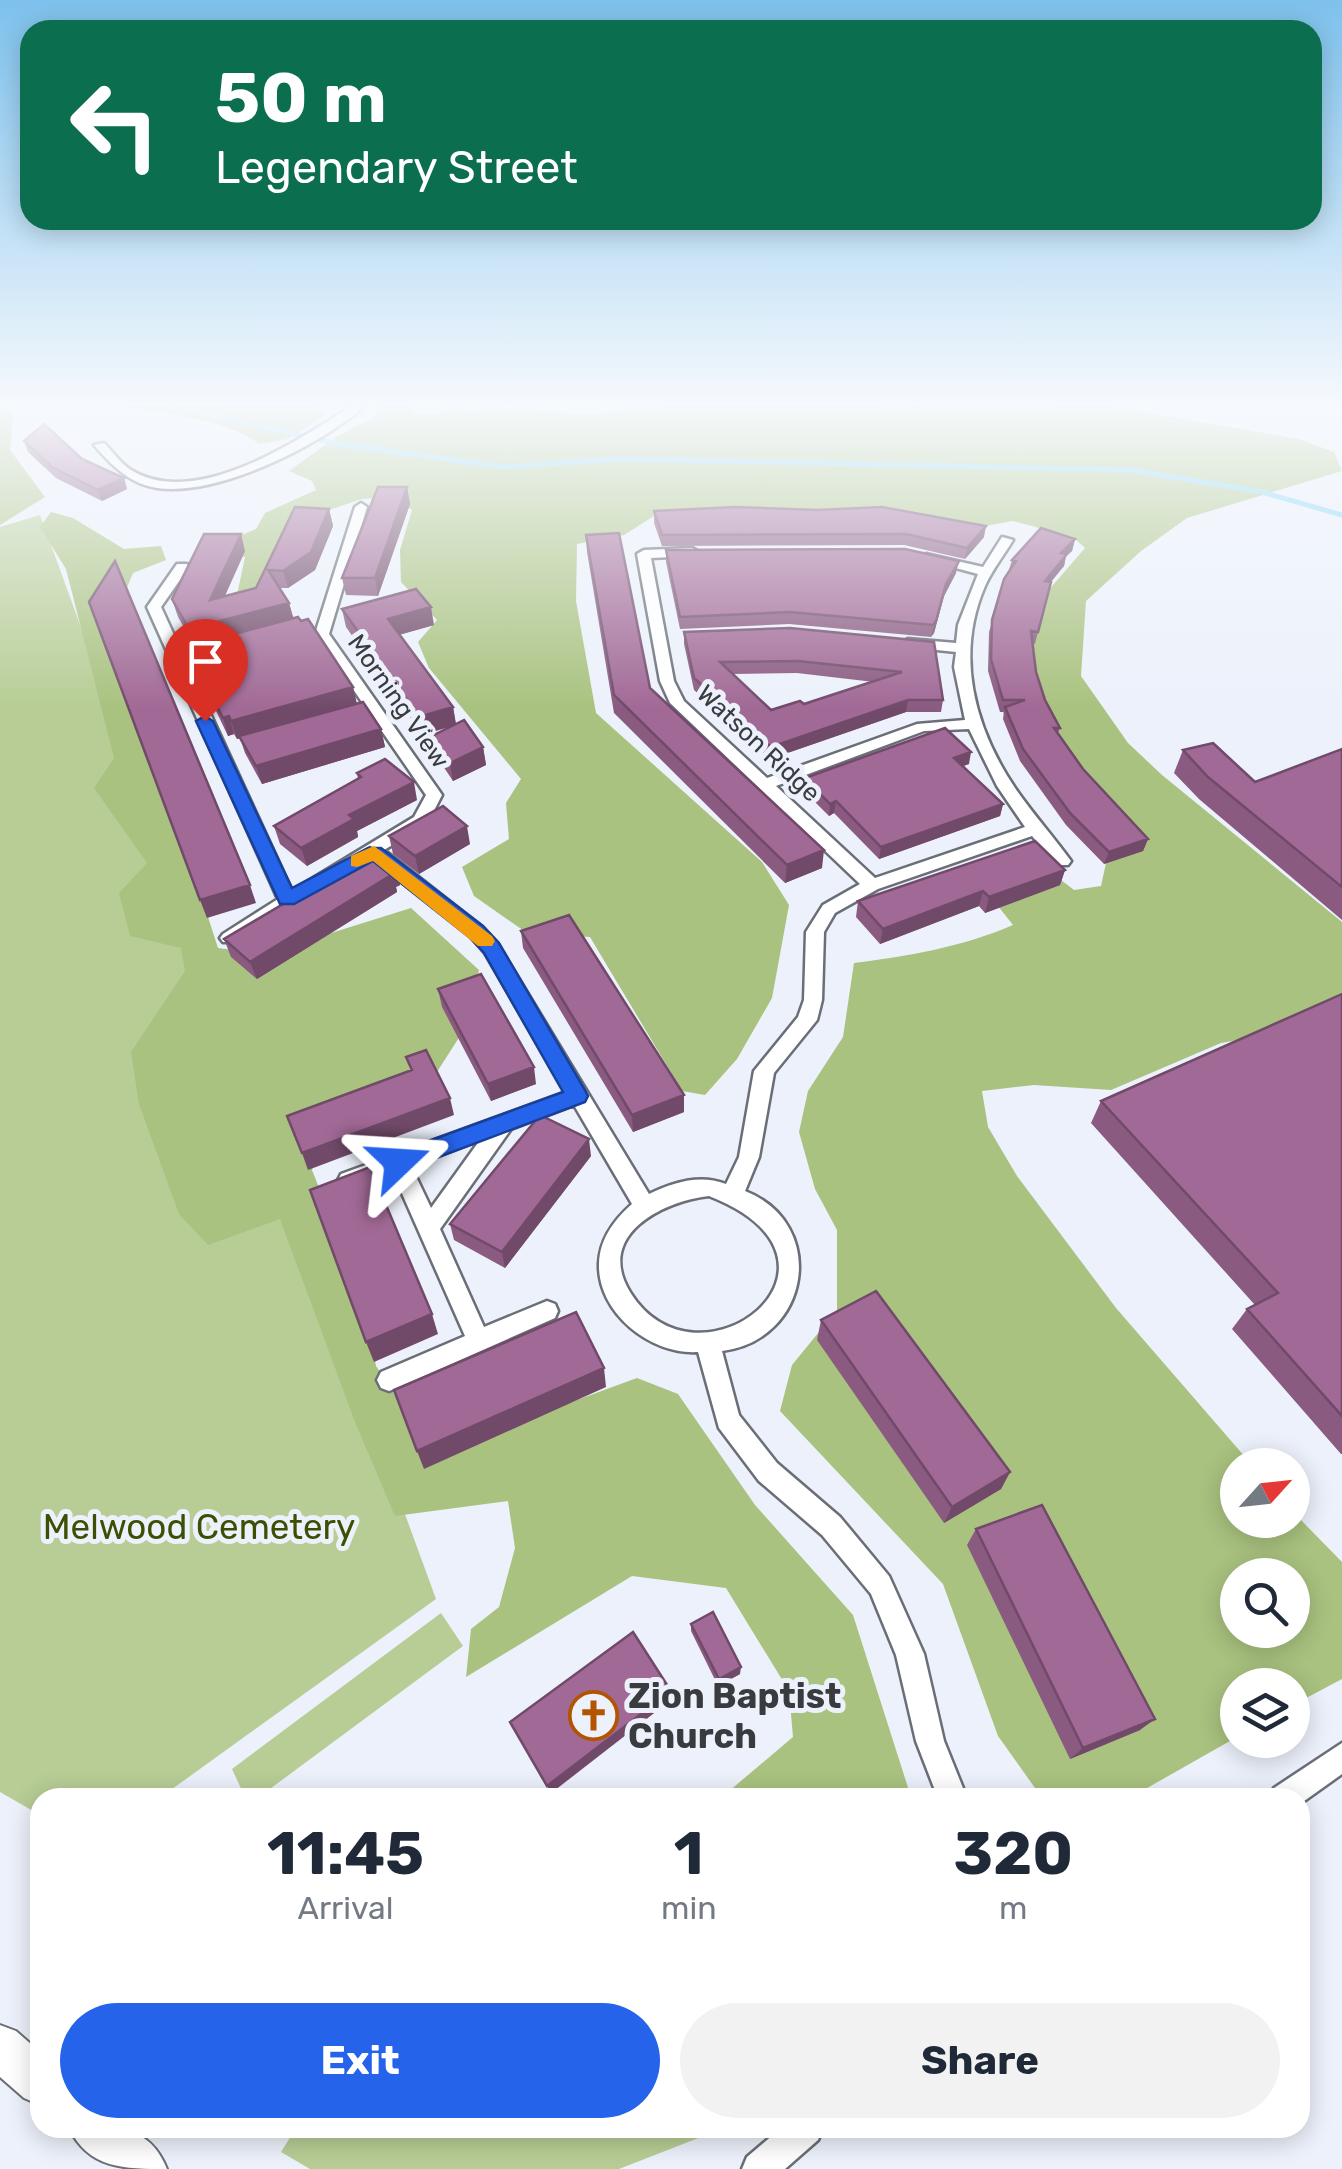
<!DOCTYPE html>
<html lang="en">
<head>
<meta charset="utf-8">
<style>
	body { margin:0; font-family:Rubik,sans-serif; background:#f2f2f3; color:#1f2937; height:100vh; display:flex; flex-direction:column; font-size:38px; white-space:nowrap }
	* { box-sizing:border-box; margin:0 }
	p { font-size:32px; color:#747a83 }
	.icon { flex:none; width:55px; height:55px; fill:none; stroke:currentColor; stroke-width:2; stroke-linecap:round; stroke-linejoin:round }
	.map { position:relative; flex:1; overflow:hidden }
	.sheet { position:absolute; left:30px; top:1788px; width:1280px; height:350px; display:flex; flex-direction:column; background:#fff; border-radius:30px; box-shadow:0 5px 25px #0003 }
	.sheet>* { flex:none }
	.hud { position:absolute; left:20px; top:20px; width:1302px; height:210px; border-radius:30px; box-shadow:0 5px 25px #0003; background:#0b6e4f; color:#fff; overflow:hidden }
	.needle { width:65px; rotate:63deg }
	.fabs { position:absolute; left:1220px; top:1448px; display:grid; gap:20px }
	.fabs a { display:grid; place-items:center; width:90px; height:90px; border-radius:50%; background:#fff; box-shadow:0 5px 25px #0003; font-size:50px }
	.pin { position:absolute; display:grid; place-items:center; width:85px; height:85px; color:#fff; margin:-102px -42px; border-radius:50% 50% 50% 0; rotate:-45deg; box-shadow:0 0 10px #0007 }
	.pin .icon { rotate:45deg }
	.me { position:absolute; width:110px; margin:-55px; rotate:70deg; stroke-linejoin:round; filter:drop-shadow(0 0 8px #0008) }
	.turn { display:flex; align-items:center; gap:35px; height:210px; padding:0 30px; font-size:45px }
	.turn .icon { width:130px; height:130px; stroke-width:2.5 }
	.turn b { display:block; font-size:70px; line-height:85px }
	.eta { display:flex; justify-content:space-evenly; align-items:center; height:170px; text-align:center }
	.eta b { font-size:60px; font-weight:700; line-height:70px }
	.action { display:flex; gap:20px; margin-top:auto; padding:20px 30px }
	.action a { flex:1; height:115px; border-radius:60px; background:#2563eb; color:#fff; font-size:40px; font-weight:700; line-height:115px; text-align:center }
	.action a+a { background:#f2f2f3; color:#1f2937 }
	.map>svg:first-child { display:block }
	.green { fill:#b7cd95 }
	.forest { fill:#a9c27f; fill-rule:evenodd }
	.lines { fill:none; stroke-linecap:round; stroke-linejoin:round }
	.stream { stroke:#7dd4f2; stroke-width:5 }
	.minor-casing { stroke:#6a6f77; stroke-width:5 }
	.secondary-casing { stroke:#6a6f77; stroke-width:4 }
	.minor { fill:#fff; fill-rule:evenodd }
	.secondary { fill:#fff; fill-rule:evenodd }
	.wall { fill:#8a5a81; fill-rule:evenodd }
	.shaded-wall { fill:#714a69 }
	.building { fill:#a16996; stroke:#714a69; stroke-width:2.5; fill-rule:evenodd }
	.route { fill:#2563eb; stroke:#184099; stroke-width:2.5 }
	.slow { fill:#f59e0b }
	.labels { text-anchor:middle; stroke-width:10; stroke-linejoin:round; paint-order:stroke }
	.far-street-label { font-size:25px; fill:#393b3f; stroke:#ecf1fb }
	.near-park-label { font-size:35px; fill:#3b5003; stroke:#ecf1fb }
	.near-poi-label { font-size:35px; font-weight:bold; fill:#393b3f; stroke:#ecf1fb; text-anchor:start }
</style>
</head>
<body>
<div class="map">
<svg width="1342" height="2169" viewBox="0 0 1342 2169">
	<rect width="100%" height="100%" fill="#ecf1fb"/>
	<path class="green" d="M40,515L436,1599L161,1797L40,1798V1815L0,1792V527Z
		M441,1613L463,1646L259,1797H245L232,1769Z
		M296,2128H724L619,2169H310L281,2152Z"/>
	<path class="forest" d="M0,406L13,416L10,450L45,497L0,525Z
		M114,406H317L324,416L288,439L259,444C229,419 153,411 114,406Z
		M378,406H407L414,413L430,415L460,408L469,412L511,409L587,414L677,406H874L911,411L913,406L941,409L1109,406L1298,439L1334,452L1342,471L1187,518L1141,551L1086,601L1081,676L1128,743L1162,775L1342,922V1002L1251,1038L1221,1043L1111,1090L1034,1085L982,1091L988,1127L1017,1176L1116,1308L1252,1465H1238V1520H1292L1293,1512L1342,1562V1679L1293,1705L1292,1685H1238L1237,1737L1133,1796L1035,1788L998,1736L943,1584L780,1411L792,1365L837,1310V1230L815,1189L799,1132L808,1091L843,1037L854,963C909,956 962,947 1013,925L986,891L1039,863L1074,890L1101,886L1106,863L1011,737L998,697L1040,600L1085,548L1073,537L1013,521L979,527L654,516L624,535L577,544L576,601L596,713L762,862L789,905L772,998L737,1059L705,1095L682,1091L590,937L527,933L474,896L462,867L509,839L506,803L521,779L429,668L418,642L437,620L401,582L400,550L412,510L396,497L362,499L308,517L279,581L237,595L245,557L221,555L239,536L256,529L265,513L316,490L312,481L289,471L336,437L376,416ZM1238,1575H1292V1630H1238Z
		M51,512L73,518L124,549L161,546L166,560L133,573L124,595L154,749L218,948L264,954L411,908L479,970L467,1025L435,1075L331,1110L312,1170L363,1298L376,1366L421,1434L495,1430L637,1378L678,1394L755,1505L853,1615L911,1797H722L793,1737L789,1691L726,1588L632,1576L466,1677L471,1629L499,1607L515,1548L508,1501L395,1516L355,1422L280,1219L208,1245L179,1214L139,1104L131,1052L185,971L181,948L130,936L119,893L147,863L94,788L114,758L66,569L40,527Z"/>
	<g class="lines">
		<path class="stream" d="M172,406L338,444L503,467L620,459L1130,470L1262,492L1342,515"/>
		<defs>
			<path id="minor" d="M352,406H365C320,445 218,497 157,488C130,484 111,465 94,445L104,443C112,451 121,464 131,470C196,510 298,440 352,406Z
				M361,503L367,507L329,634L442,795L427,824L384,850L482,927L497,943L649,1194C674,1182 700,1174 726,1184L739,1157L754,1071L798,1017L804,1000L806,932L823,905L860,884L670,703L660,681L637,554L644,550L692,548L699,552L692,556L651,558L674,681L684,701L767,778L917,724L965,720L954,667L956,652L908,647L901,643L908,639L956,643L958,625L978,574L926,560V554L983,567L1002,537L1013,540C1004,555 992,570 985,586C955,655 974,727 1015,788C1032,813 1053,836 1071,861L1068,865H1056L1032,836L878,889L835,913L824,932L822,1000L817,1020L774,1073L759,1157L745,1191C829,1224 810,1340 722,1351L739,1415L777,1463L840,1517L889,1576L924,1654L944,1741L967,1798H938L916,1741L896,1655L871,1594L822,1535L759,1481L719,1428L698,1352C651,1355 597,1313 599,1263C600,1238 615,1219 632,1204L574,1105L511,1129L440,1229L484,1327L547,1301L555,1304L558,1311L555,1318L397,1388L389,1391L381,1388L377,1380L381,1372L465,1336L393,1173L349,1189L341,1186L338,1180L341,1174L566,1092L485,953L470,935L371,858L235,942H223L220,938L223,934L278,899L147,607L177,564H187L189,567L161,607L292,891L414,817L426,795L315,634L355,507ZM969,729L997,786L1025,827L875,878L776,786L924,731ZM480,1140L431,1208L411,1166ZM709,1196C877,1262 698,1402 630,1292C595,1235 663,1201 709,1196Z
				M1342,1743V1774L1300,1804V1798H1270L1274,1788Z
				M781,2128H823L818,2140L785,2169H742L747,2157Z"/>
			<path id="secondary" d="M0,2025L16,2031L40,2052V2105L24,2098L0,2077Z
				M69,2128C111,2125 149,2123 167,2169C124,2169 89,2169 69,2128Z"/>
		</defs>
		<use href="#minor" class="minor-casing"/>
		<use href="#secondary" class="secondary-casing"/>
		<use href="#minor" class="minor"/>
		<use href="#secondary" class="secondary"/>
	</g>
	<path class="wall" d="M24,441L82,459L124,478L127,489L102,501L56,478L28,452Z
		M407,487L410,504L378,596L346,595L342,578Z
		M295,507L329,509L333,526L315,570L288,588H280L289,603L293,618L353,687L357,704L381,729L385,747L262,784L245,753L240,738L237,739L234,734L228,736L195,667L189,650L198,647V646L195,647L178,617L172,599L245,551L225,596L256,588Z
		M654,511L984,537L965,559L904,545L662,546L654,523Z
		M586,535L650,688L822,868L785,883L614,713L587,552Z
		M1075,539L1072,551L1066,556L1064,566L1050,582L1035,644L1032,643L1036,672L1045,700L1060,728L1058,733L1083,769L1148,839L1143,851L1104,864L1066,825L1020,761L1003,719L1004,712H1000L988,671L989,632L1012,560Z
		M666,550L956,573L944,596L934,633L931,637L789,624L680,629L666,562Z
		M342,609L434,625L399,635L453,707L456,724L483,747L486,765L453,781L435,754L432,736L454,725L422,735L346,627Z
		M684,632L934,642L943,700L941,712H906L770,759L694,690L684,644ZM797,673L874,682L804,704L771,710L732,674Z
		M1342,749V920L1199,799L1174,773L1183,750L1255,782Z
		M969,764L963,766L1003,804L1000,816L879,859L834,813L829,816L803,790L805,778Z
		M357,773L417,800L357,831L358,837L307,866L280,844L274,826L358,779Z
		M389,836L470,844L419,874L393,854Z
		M396,867L400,885L396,887L397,892L257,979L231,957L224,939Z
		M1065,870L1060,885L985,913L979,906L880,944L856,917L858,901Z
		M521,931L684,1095V1112L633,1132L523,948Z
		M438,989L536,1084L491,1101L442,1007Z
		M1342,994V1454H1341L1232,1329L1247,1309L1255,1305L1091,1123L1101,1101Z
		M591,1156L505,1268L454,1240L450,1224Z
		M821,1320L1010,1472L1001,1489L944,1523L817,1340Z
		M976,1529L1140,1730L1070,1759L967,1545Z
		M691,1624L740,1674L718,1686L691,1631Z"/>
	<path class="shaded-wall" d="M124,478L127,489L102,501L98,490Z
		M407,487L410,504L378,596L375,578Z
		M329,509L333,526L315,570L288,588L283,571Z
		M986,526L984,537L965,559L967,548Z
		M241,534L245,551L215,617L210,600Z
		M1075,539L1072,551L1066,556L1064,566L1042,593L1045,581L1061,553Z
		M959,561L956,573L944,596L934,633L931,637L946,584Z
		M289,603L294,620L195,647L189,629Z
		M431,607L434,625L391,637L388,619Z
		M353,687L357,705L237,739L231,721Z
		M908,700L906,712L770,759L771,747Z
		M453,707L456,725L422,735L419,717Z
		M229,716L234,734L228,736L223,718Z
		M381,729L385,747L262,784L256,766Z
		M483,747L486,765L453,781L450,763Z
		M971,752L969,764L952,770L954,758Z
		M414,782L417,800L357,831L358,837L307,866L301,848L349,815Z
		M836,801L834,813L829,816L830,804Z
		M1003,804L1000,816L879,859L881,847Z
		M467,826L470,844L419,874L415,856Z
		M1148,839L1143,851L1104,864L1109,852Z
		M824,850L822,868L785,883L787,865Z
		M396,867L400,885L396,887L397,892L257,979L250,962Z
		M1065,870L1060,885L985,913L989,897Z
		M250,885L256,903L207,918L200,900Z
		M983,891L979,906L880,944L883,929Z
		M534,1067L536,1084L491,1101L488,1084Z
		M684,1095V1112L633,1132L632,1115Z
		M450,1098L454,1115L308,1170L302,1153Z
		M589,1139L591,1156L505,1268L502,1252Z
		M432,1314L438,1334L374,1362L366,1342Z
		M604,1368L606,1387L424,1469L417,1451Z
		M1010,1472L1001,1489L944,1523L952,1507Z
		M741,1667L740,1674L718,1686L719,1679Z
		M671,1691V1700L550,1794L547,1786Z
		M1155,1719L1140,1730L1070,1759L1083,1748Z"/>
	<path class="building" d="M44,424L82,459L124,478L98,490L52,467L24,441Z
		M378,487H407L375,578H342Z
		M295,507L329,509L311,552L283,571L268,570L289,603L189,629L172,599L204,534H241L210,600L256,588Z
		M735,507L817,510L882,507L986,526L967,548L906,534L662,535L654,511Z
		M1041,528L1075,539L1061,553L1067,554L1045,581L1051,582L1038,632L1031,631L1036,672L1045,700L1060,728H1054L1083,769L1148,839L1109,852L1070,813L1023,749L1005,707L1025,700H1003L991,659L992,620L1004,579L1016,561L1012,560Z
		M619,533L650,688L824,850L787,865L614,695L586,535Z
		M905,549L959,561L946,584L936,621L933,625L790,612L680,617L666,550Z
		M115,561L250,885L200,900L89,602Z
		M416,589L431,607L388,619L453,707L419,717L342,609Z
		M298,617L301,621L308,619L353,687L231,721L229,716L223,718L189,650L199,647L197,644Z
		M790,628L934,642L943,700H908L771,747L694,678L684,632ZM798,661L902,672L804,704L800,701L771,710L720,662Z
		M363,702L381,729L256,766L239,736Z
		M464,720L483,747L450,763L432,736Z
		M945,728L971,752L954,758L1003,804L881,847L836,801L830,804L805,778Z
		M1213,743L1255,782L1342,749V887L1208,777L1183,750Z
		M385,759L414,782L349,815L354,819L301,848L274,826L361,777L357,773Z
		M443,806L467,826L415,856L389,836Z
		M1035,841L1065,870L989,897L983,891L883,929L858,901Z
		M370,847L396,867L389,871L393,874L250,962L224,939L364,856L362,852Z
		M569,915L684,1095L632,1115L521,931Z
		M481,974L534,1067L488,1084L438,989Z
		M1342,994V1416L1247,1309L1278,1293L1101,1101Z
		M426,1050L450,1098L302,1153L287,1116L412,1070L406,1057Z
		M540,1115L589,1139L502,1252L450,1224Z
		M370,1167L432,1314L366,1342L310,1190Z
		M876,1291L1010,1472L952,1507L821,1320Z
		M576,1312L604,1368L417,1451L394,1390Z
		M1042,1505L1155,1719L1083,1748L976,1529Z
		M713,1612L741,1667L719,1679L691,1624Z
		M633,1632L671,1691L547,1786L510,1722Z"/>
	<linearGradient id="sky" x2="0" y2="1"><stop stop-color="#7dc1ec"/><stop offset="0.57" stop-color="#f6f9fd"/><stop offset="1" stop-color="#f6f9fd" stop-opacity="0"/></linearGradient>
	<rect width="1342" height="709" fill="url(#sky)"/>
	<path class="route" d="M205,716L213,721L292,888L368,848H381L483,926L499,943L585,1090L588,1096L585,1102L407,1169H390L387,1162L390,1155L563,1092L484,953L469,937L373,861L294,904H280L196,721Z"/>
	<path class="slow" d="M374,846L492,936L495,941L492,946H478L373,861L357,867L351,866V856Z"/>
	<defs>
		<symbol id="church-ring" viewBox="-11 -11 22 22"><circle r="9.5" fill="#ecf1fb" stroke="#b25400" stroke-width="1.5"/><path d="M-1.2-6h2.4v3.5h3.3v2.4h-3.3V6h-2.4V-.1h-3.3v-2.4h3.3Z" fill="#b25400"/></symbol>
	</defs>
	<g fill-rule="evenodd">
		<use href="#church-ring" x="566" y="1688" width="55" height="55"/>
	</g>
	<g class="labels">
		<g class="far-street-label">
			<text transform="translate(399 701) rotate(55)" y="9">Morning View</text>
			<text transform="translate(759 743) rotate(43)" y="9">Watson Ridge</text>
		</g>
		<g class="near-park-label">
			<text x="199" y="1539">Melwood Cemetery</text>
		</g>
		<g class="near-poi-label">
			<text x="628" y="1708">Zion Baptist<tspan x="628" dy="40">Church</tspan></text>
		</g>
	</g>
</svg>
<div class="fabs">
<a><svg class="needle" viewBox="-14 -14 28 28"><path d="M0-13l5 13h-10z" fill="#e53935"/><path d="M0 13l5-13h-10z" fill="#747a83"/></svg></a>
<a><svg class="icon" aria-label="search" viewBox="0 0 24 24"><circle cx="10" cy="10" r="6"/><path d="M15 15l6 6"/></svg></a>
<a><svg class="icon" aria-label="layers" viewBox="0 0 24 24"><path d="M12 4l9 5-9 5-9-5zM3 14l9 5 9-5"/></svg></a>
</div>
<div class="pin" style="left:205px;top:721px;background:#d93025"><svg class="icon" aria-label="arrive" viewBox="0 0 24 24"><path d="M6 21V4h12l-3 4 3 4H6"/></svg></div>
<svg class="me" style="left:399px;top:1162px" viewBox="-20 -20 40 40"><path d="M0-17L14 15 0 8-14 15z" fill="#2563eb" stroke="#fff" stroke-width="4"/></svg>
<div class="hud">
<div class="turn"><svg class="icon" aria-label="left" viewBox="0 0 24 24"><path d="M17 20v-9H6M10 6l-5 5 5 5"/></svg><div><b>50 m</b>Legendary Street</div></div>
</div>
<section class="sheet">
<div class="eta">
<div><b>11:45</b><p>Arrival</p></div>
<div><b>1</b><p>min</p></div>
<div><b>320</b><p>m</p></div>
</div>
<div class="action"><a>Exit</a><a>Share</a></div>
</section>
</div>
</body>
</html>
